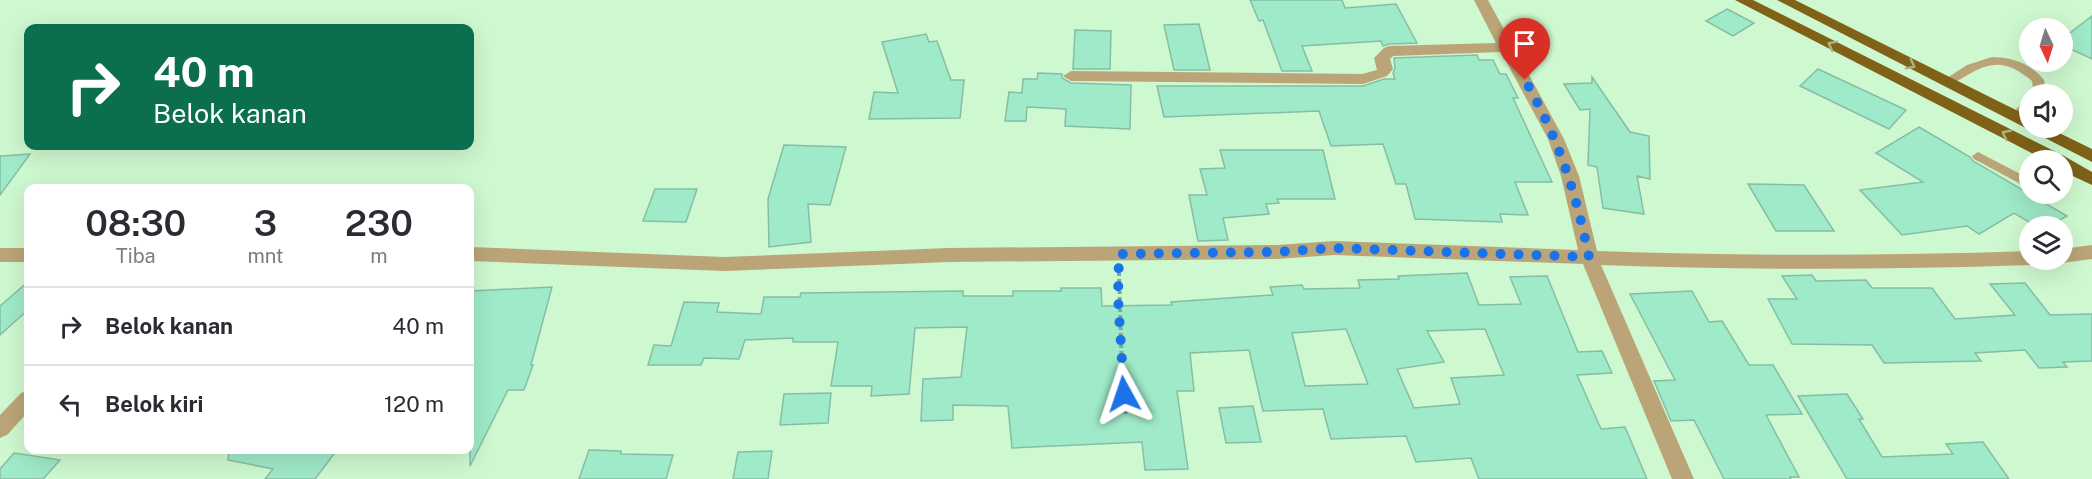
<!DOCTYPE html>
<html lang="id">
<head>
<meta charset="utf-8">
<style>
	body { margin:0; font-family:"Public Sans",sans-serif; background:#f2f2f3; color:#2b2b33; height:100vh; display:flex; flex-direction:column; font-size:22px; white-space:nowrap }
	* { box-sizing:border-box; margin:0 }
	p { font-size:20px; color:#7c7c81 }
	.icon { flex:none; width:33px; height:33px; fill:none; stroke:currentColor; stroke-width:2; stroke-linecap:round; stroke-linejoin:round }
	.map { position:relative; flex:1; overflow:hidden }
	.panel { position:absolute; left:24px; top:184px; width:450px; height:270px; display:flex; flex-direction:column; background:#fff; border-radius:12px; box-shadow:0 6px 24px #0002 }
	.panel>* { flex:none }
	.top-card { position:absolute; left:24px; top:24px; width:450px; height:126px; border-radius:12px; box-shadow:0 6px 24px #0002; background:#0b6e4f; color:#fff; overflow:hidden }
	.needle { width:39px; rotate:176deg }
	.tools { position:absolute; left:2019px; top:18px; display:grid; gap:12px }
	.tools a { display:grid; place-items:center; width:54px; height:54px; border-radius:50%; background:#fff; box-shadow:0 6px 24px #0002; font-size:30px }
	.pin { position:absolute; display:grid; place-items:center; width:51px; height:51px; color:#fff; margin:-62px -26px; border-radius:50% 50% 50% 0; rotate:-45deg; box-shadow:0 0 6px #0007 }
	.pin .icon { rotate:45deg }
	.me { position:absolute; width:66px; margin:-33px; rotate:355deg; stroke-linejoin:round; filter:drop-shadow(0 0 4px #0008) }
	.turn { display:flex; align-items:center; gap:21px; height:126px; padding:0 30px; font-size:27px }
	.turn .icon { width:78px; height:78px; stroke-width:2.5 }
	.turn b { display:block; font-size:42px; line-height:51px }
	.eta { display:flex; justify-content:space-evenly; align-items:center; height:102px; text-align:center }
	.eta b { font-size:36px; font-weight:600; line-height:42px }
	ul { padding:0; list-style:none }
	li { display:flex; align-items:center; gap:18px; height:78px; padding:0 30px; border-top:2px solid #e1e1e2 }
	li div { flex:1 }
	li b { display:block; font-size:22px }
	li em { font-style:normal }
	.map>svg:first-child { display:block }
	.building { fill:#9feac8; stroke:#85bea5; stroke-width:1.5; fill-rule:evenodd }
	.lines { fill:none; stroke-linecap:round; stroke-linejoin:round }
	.path { stroke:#87a788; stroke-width:4; stroke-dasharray:3 3; stroke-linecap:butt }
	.service { fill:#bba578; fill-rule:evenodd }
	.minor { fill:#bba578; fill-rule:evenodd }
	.trunk { fill:#7f6218; fill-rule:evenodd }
	.oneway { stroke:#aab47d }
	.route { stroke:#1a73e8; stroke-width:10; stroke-dasharray:0 18 }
</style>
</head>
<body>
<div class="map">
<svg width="2092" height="479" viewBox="0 0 2092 479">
	<rect width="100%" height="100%" fill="#cef8cf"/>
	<path class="building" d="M1250,0H1342L1345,8L1396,4L1417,43L1389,44L1383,46L1381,41L1302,46L1312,71H1282L1263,20L1259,21Z
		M1727,9L1754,23L1733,36L1706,21Z
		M2092,16V59L2062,45V39Z
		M1199,24L1210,70H1174L1164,25Z
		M1075,30L1111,31L1110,69H1073Z
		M926,34L929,42L937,41L951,80H964L960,118L869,119L874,92L898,93L882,42Z
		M1477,55L1479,60H1493L1500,74H1506L1518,98H1513L1552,182H1515L1528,215L1500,214L1502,222L1415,219L1406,184H1396L1383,144L1331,146L1319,111L1164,117L1157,86H1363L1384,79H1395L1393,73L1395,68L1394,58Z
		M1818,69L1906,110L1889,129L1800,86Z
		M1038,73L1062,74V78L1071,83L1131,85L1130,129L1065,126L1066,109L1027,107L1026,121H1005L1009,92L1022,93L1023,79H1037Z
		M1592,77L1630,132L1649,136L1650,179L1637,176L1644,214L1603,208L1597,167L1588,165L1590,109L1580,110L1564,84L1592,83Z
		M1919,127L1970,157L1973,161L2067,216L2049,226H2036L2014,213L1979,234L1967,226L1902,235L1860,190L1923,182L1876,153Z
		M784,145L846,147L830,205L808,204L811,242L769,247L768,199Z
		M1220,150H1323L1335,199H1277L1279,203L1266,204L1269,214L1223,218L1228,240L1198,241L1189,195H1207L1200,169L1225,168Z
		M30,154L0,195V156Z
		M1748,184L1804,185L1834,231H1776Z
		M655,189H697L686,222L643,221Z
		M1467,273L1479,305L1521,304L1510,277L1547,276L1578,352L1602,351L1612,373L1577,375L1601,429L1625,427L1647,479H1479L1471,458L1416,462L1406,436L1331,439L1323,409L1263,411L1249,350L1190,353L1194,391H1177L1188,469L1145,470L1142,442L1012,448L1008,406L953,405V420L921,421L923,379L961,377L967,327L915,328L909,394L871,396L872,386H831L838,342H793V338L745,340L739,359L704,358L701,365H648L654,345L671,346L684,302L719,303L717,312L761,314L764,297H800L801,293L963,291V296H1013V291H1061V288H1101L1102,306L1172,305L1171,302L1273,295L1270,287L1302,285L1304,289L1360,288L1358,280L1399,279L1398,276ZM1346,329L1368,384L1305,386L1292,333ZM1485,329L1504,375L1451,378L1460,404L1414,408L1397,369L1444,362L1427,331Z
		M1812,275L1816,281L1866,280L1872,288H1932L1955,319L2015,315L1990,284L2025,283L2050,315L2092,314V361L2063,362L2067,367L2039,368L2025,350L1975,353L1981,361L1884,363L1872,345L1792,344L1768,299H1797L1782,276Z
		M28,282V310L0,335V306Z
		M552,287L531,365H533L524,390H508L470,466V291Z
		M1692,291L1709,322L1722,321L1749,365H1773L1802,414L1766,415L1799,477H1790L1791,479H1724L1694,420L1671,421L1654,381L1675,380L1630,294Z
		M831,393L828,423L780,425L784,394Z
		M1847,394L1863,419H1859L1882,457L1953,454L1946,444L1983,442L2009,479H1847L1798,396Z
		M1253,406L1261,442L1226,443L1219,408Z
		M229,450H337L315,479H265L273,469L228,460Z
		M589,450L621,451V454L673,455L666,479H579Z
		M772,451L768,479H733L738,452Z
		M14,453L60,460L43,479H0V469Z"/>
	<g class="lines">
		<path class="path" d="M1119,273L1122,373L1126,415"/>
		<path class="service" d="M1992,57C2012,57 2031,64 2044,80L2045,88L2041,94L2030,95L2033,88L2032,81C2000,54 1984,64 1951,85L1947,86L1941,82L1967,65Z
			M2030,97V109L2020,120H2012L2010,117L2012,114L2026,98Z
			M1978,152L2030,179V189L1974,159L1972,156Z"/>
		<path class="minor" d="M1474,0H1488L1564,139L1579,176L1597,251C1741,256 1885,256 2030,251V260H2038L2030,265C1887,270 1744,270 1601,265L1694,479H1672L1583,264L1334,255L1277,259L949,262L724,271L470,261V247L724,257L949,248L1277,245L1334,241L1578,250L1561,176L1548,139L1501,52L1393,56L1390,59L1393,69L1387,76L1363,84L1071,81L1063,76L1071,71L1362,74L1377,70L1374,58L1384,48L1389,46L1496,43Z
			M2092,245V259L2062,263L2055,260H2062V249Z
			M0,248H28V262H0Z
			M28,391V412L7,435L0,438V415L21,393Z"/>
		<path class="trunk" d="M1735,0H1753L2064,156L2092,172V185L2062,171V160H2045Z
			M1777,0H1795L2030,117V128H2049L2092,149V162Z"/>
	</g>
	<defs><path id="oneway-chevron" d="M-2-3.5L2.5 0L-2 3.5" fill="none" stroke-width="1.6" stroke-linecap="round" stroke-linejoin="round" transform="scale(1.5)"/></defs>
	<g class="oneway">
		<use href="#oneway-chevron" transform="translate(1832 45) rotate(-153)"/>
		<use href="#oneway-chevron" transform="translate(1911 65) rotate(27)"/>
		<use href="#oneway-chevron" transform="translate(2006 134) rotate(-153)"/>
	</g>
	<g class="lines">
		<path class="route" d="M1124,394L1118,297L1119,254L1276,252L1334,248L1589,257C1575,189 1559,140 1525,80"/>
	</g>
</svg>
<div class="tools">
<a><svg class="needle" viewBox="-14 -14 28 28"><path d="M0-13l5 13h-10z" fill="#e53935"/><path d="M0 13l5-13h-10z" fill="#7c7c81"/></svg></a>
<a><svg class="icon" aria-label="sound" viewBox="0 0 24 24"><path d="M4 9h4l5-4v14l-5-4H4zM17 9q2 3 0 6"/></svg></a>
<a><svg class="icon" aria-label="search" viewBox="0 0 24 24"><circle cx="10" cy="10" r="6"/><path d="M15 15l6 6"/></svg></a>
<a><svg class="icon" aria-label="layers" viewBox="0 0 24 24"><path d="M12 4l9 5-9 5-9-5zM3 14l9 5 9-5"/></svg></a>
</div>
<div class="pin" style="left:1525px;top:80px;background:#d93025"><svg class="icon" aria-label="arrive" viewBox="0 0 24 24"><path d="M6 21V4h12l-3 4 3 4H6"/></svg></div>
<svg class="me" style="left:1124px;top:394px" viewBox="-20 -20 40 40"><path d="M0-17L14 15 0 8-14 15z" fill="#1a73e8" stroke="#fff" stroke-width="4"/></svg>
<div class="top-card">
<div class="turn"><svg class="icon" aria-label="right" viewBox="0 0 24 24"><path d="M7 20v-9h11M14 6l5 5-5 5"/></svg><div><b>40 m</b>Belok kanan</div></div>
</div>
<section class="panel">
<div class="eta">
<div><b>08:30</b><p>Tiba</p></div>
<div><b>3</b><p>mnt</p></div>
<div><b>230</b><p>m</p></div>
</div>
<ul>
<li><svg class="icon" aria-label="right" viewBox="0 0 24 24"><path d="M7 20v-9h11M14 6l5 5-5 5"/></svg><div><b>Belok kanan</b></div><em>40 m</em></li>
<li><svg class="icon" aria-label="left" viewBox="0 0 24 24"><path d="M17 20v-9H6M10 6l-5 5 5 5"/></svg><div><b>Belok kiri</b></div><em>120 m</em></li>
</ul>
</section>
</div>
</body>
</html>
